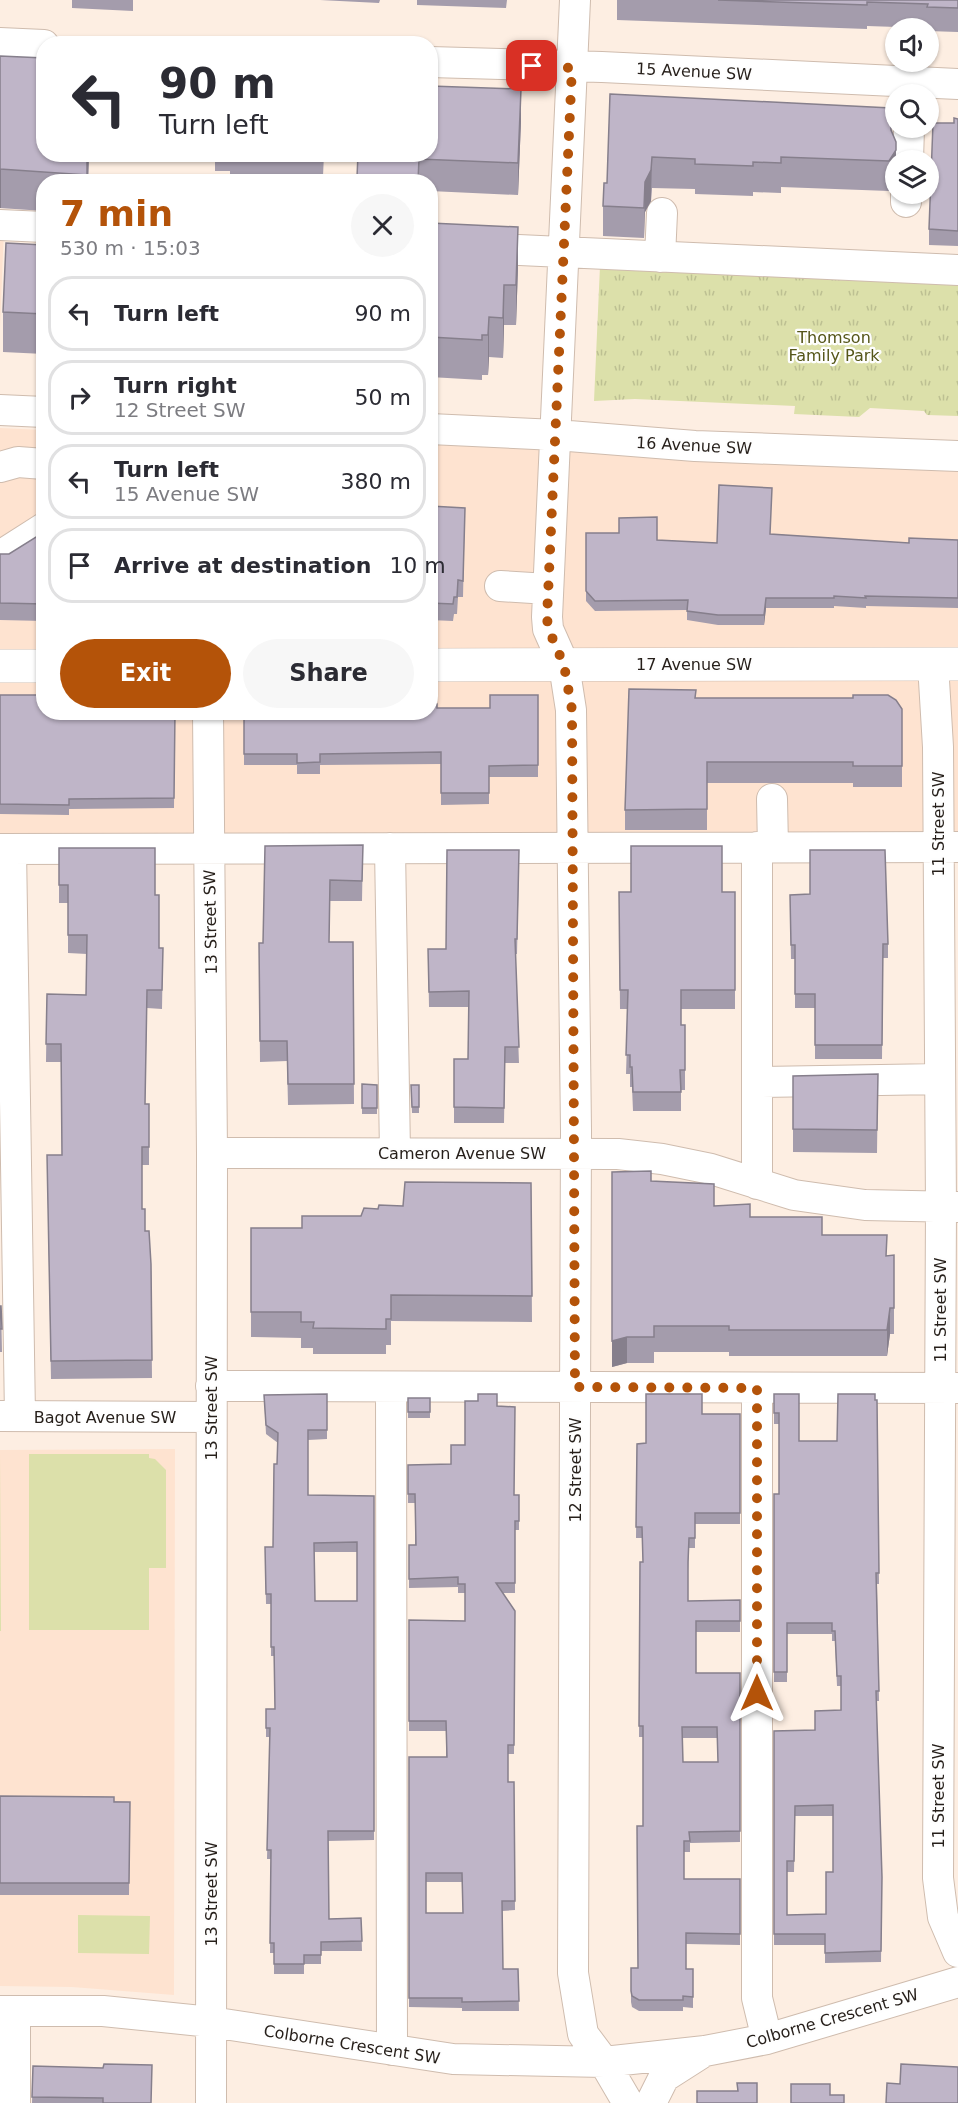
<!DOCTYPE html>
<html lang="en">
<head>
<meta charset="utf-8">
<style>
	body { margin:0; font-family:"DejaVu Sans",sans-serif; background:#f7f7f7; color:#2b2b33; height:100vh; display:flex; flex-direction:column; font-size:22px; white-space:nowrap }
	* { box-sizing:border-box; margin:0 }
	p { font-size:20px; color:#7c7c81 }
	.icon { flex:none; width:33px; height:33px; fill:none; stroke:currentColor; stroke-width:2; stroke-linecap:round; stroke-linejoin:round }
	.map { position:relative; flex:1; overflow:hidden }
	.sheet { position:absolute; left:36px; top:174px; width:402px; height:546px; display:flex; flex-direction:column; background:#fff; border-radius:24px; box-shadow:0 2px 4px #0004 }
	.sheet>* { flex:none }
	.guide { position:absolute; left:36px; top:36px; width:402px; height:126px; border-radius:24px; box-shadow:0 2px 4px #0004; background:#fff; color:#2b2b33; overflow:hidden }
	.tools { position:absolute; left:885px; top:18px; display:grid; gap:12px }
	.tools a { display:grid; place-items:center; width:54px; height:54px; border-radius:50%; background:#fff; box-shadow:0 2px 4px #0004; font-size:30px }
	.pin { position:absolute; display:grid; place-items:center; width:51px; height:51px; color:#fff; margin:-26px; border-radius:12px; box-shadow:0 3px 9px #0006 }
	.me { position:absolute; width:66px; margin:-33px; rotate:0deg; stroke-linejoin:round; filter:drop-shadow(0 0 4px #0008) }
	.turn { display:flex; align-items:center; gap:21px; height:126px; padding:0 24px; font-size:27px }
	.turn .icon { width:78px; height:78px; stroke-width:2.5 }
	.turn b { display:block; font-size:42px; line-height:51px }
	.round { display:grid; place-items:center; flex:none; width:63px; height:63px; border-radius:32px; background:#f7f7f7 }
	.overview { display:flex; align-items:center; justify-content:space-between; height:102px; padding:0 24px }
	h1 { font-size:36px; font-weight:800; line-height:45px; color:#b45309 }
	.primary-button { display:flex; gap:12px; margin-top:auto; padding:12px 24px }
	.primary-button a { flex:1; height:69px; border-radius:36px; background:#b45309; color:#fff; font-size:24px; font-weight:800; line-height:69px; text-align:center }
	.primary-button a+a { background:#f7f7f7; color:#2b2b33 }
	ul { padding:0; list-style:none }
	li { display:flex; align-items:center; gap:18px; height:75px; margin:0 12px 9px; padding:0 12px; border:3px solid #e1e1e2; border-radius:24px }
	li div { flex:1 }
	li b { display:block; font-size:22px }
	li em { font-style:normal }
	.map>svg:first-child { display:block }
	.built { fill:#fee3d0 }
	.park { fill:url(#park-tufts) }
	.pitch { fill:#dce0aa }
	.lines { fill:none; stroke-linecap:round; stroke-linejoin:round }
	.minor-casing { stroke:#cfbcae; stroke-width:32 }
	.major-casing { stroke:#cfbcae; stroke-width:34 }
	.minor { stroke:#fff; stroke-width:30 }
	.major { stroke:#fff; stroke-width:33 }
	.wall { fill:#a49cac; fill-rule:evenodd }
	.shaded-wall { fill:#867f8c }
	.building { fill:#bfb5c8; stroke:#867f8c; stroke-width:1.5; fill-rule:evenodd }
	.route { stroke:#b45309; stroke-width:10; stroke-dasharray:0 18 }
	.labels { text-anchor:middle; stroke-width:4.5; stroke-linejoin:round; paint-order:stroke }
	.street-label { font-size:16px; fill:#261f1a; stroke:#fefefe }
	.park-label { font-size:16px; fill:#555619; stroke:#fefefe }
</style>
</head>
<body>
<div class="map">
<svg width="958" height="2103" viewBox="0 0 958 2103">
	<defs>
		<pattern id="park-tufts" width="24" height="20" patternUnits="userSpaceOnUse" patternTransform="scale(1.5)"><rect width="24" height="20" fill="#dce0aa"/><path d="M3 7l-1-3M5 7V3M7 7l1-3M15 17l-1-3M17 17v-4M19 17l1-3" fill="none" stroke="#bdc092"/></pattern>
	</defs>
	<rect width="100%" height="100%" fill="#fdeee2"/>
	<path class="built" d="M0,228H4L0,328Z
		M0,428L43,430L44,712H430L431,444L958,463V835L666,832L0,834Z
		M175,1449L174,1995L72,1987L0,1986V1450Z"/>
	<path class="park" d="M600,266L958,280V416L927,415L924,411L870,408L859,417L794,414L795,406L635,399L594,401Z"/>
	<path class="pitch" d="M0,1454L1,1631H0Z
		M29,1454H149V1458L155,1459L166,1470V1568H149V1630H29Z
		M78,1915L150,1916L149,1954L78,1953Z"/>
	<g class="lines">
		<defs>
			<path id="minor" d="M575,0L547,617L548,629L564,665L571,710L576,1131L573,1973L583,2034L604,2062L628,2103
				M0,43L44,45
				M430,62L602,67L958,84
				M908,160L909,128
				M906,202V194
				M0,225L44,227
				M430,246L958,270
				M660,257L662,213
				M0,410L44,412
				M430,429L556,435L695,446L958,456
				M0,467L18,462L44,464
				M0,556L44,528
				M500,586L548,589
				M933,664L938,747L941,1207L938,1878L943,1917L958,1952
				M208,712L212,1153L211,2103
				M772,799L773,847
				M757,847V1184
				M390,848L395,1153
				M0,849L958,847
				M11,849L20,1416
				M759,1082L940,1079
				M212,1153L618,1154L662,1159L711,1169L794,1195L865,1205L958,1207
				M211,1386L958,1388
				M391,1387L392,2050
				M757,1388V1998L767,2039
				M0,1416L211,1417
				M0,2011H103L211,2022L453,2059L604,2062L705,2051L767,2039L958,1982
				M15,2103V2011
				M651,2103L664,2077L700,2054"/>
			<path id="major" d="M430,665L958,664
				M0,666H44"/>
		</defs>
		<use href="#minor" class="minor-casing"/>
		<use href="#major" class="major-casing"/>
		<use href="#minor" class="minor"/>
		<use href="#major" class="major"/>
	</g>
	<path class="wall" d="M72,0H133V11L72,8Z
		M320,0H380L379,3Z
		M417,0H507L506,8L417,5Z
		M617,0H958V32L928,31L927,28L867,26V29L617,20Z
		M0,56L89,154L88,182H44V211L0,208Z
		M610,94L891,131L896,160V181L889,191L781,187V193L753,192V196L695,194V189L652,188L651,201L645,212L644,238L603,236V206L607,183Z
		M958,119V246L929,245V229L954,123Z
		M521,121L518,195L430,191V182H357L358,154Z
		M135,154H324L323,176L308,175V181L230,177V171H215V157Z
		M430,223L518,267L516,325H504L503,358L489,357L488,375H482V380L430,377Z
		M44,245V354L3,352V312Z
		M430,506L465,508L463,597H458L457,614H454L453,621L430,620Z
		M44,532V621L0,620V554H9Z
		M586,533L657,540L717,543L770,534L909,543L958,540V608L866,606V608L834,606V608H766L764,625H718L687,620V610L595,611L586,601Z
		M0,695L44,712H175L174,808L69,809V815L0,814Z
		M538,695V777H489V804L441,805V764L320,765V774H297V765H244V719L437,708H490Z
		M695,698L902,709V787H853V783H707V830H625V810Z
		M363,845L362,901H330L329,942H353L354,1104L288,1105L287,1061L260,1062L259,943H263Z
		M59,848L155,895L159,948H163L162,1009L147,1008L145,1104H149V1165H142V1209L145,1231L151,1264L152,1378L51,1379L47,1155H62L61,1062H46L47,994L86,995L87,954L68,953V903H59Z
		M519,865L517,954H515L519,1063H505L504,1123H454V1059H468V1007H429L428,949H446Z
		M619,892H735V1009H681V1025H685V1090H681V1111H633L632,1087H630V1074H626L628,1009H620Z
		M790,895L888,944V958H883L882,1059H815V1008H795V959H791Z
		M878,1074L877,1153L793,1152V1076Z
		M362,1084L377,1085V1114H362Z
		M411,1085H419V1113H412Z
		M651,1181L714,1206L750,1217L822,1235L887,1256L894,1308V1334H890L887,1356H729V1352H654V1363H627L612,1367Z
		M531,1183L532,1322L391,1321V1345H386V1354H313V1348H301V1338L251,1337V1228H302L361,1216L378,1209L403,1206Z
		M0,1306H1L2,1352H0Z
		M327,1394V1439L308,1440V1495L374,1496V1840L328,1841L329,1919L361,1918L362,1951H321V1964H304V1974H274V1953H270L271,1859H267L270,1737H266V1709H275L274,1656H271V1604H266L265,1547H273L278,1443L266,1434L264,1395ZM314,1552H357V1601H315Z
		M774,1394L799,1441H837L875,1400H877L879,1584H877L879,1701H876L882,1877L881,1962L825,1963V1945H774V1731L815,1730L841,1710V1686H837L835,1641H832V1634H787V1682H774V1494H779V1424H774ZM795,1816H833V1872L826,1914L787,1915V1872H794Z
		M408,1398H430V1418H408Z
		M497,1406L514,1495H519V1530H515V1593H503L515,1611L514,1754H508V1782H514L515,1910L502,1911L503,1969H518L519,2011H462V2008L409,2007V1757H446V1731H409V1620L465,1621V1593H458V1587L409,1588V1545H415V1503H408V1465L451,1464L465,1445ZM426,1882H462L463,1913H426Z
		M702,1414H740V1524H695V1548H689L688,1571V1601L740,1600V1632H696V1673H740V1842L690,1843V1852H684V1879H740V1945L686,1944V1969H693V2008L683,2007V2011H639L632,2007L631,2002V1968H638L643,1826V1737H639L640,1562H643L642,1538H636L637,1444L646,1443ZM682,1738H717L718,1762H683Z
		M0,1796L130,1802L129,1895H0Z
		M33,2066L151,2103H32Z"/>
	<path class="shaded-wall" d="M521,89V121L518,195V163Z
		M891,108V138L896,142V181L889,191Z
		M87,154H89L88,182H87Z
		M652,157L651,201L645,212L644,238L645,182Z
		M1,168V208H0V169Z
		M518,227V267L516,325V285Z
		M504,285V325L503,358V318Z
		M489,317V357L488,375V335Z
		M766,598V608L764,625V615Z
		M890,1308V1334L887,1356V1330Z
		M627,1337V1363L612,1367V1341Z"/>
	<path class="building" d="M718,0H958V8L927,7L928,4L867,2V5Z
		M0,56L44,58V154H87V175L0,169Z
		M430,86L521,89L518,163L419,159L418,181L357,177L358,154H430Z
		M610,94L891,108V130L896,142V150L889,161L781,157V163L753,162V166L695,164V159L652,157L651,170L645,182L644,208L603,206L604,183H607Z
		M954,118L958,119V231L929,229L933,123H954Z
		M430,223L518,227L516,285H504L503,318L489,317L488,335H482V340L430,337Z
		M6,243L44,245V314L3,312Z
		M719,485L772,488L770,534L909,543V538L958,540V598L865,596L866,598L834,596V598H766L764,615H718L687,611L688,600L595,601L586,591V533H619V518L657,517V540L717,543Z
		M430,506L465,508L463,581L458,580L457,597H454L453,604L430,603Z
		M44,532V604L0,603V554H9Z
		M629,689L696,690L695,698H853V695H888L896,700L902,709V766H853V762H707V809L625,810Z
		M0,695H44V712H175L174,798L69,799V805L0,804Z
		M490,695H538V765L489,766V793H441V752L320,754V762L297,763V754H244V719L251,712H430V704H437V708H490Z
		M363,845L362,881L330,880L329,942H353L354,1084H288L287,1041H260L259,943H263L265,846Z
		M631,846H722V892H735V990H681V1025H685V1070H680L681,1092H633L632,1067H630V1055H626L628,990H620L619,892H631Z
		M59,848H155V895H159V948H163L162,990H147L145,1104H149V1147H142V1209H145V1231H149L151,1264L152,1360L51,1361L47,1155H62L61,1044H46L47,994L86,995L87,935H68V885H59Z
		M447,850H519L517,939H515L519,1047H505L504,1108L454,1107V1059H468L469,991L429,992L428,949H446Z
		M810,850H885L888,944H883L882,1045H815V994H795V945H791L790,895L810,894Z
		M878,1074L877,1130L793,1129V1076Z
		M362,1084L377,1085V1108H362Z
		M411,1085H419V1107H412Z
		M651,1171V1181L714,1184V1206L750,1204V1217H822V1235H887L886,1256L894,1255V1308H890L887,1330H729V1326H654V1337H627L612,1341V1172Z
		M405,1182L531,1183L532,1296L391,1295V1319H386V1329L313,1328L314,1322H301V1312H251V1228H302V1216H361L364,1208L378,1209L379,1205L403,1206Z
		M0,1306H1L2,1329H0Z
		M327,1394V1430H308V1495L374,1496V1831H328L329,1919L361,1918L362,1941L321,1942V1955H304V1964H274V1943H270L271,1850H267L270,1728H266V1709H275L274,1647H271V1594H266L265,1547H273L274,1464H277L278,1433L266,1425L264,1395ZM357,1542V1601H315L314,1543Z
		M478,1394H497V1406L515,1407L514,1495H519V1521H515V1583H496L515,1611L514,1745H508V1782H514L515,1901H502L503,1969H518L519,2001L462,2002V1998H409V1757H447L446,1721H409V1620L465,1621V1584H458V1577L409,1579V1545H416L415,1494H408V1465L451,1464V1445H465V1401H478ZM426,1873H462L463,1913H426Z
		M646,1394H702V1414H740V1513H695V1538H689L688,1562V1601L740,1600V1621H696V1673H740V1831L689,1832L690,1841H684V1879H740V1934L686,1933V1969H693V1997L683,1996V2000H639L632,1996L631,1991V1968H638L637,1826H643V1726H639L640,1562H643L642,1527H636L637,1444L646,1443ZM682,1727H717L718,1762H683Z
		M774,1394H799V1441H837L838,1394H875V1400H877L879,1573H876L879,1691H876L882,1877L881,1951L825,1953V1934H774V1731L815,1730V1711L841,1710V1676H837L835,1631H832V1623H787V1672H774V1494H779V1413H774ZM833,1805V1872H826V1914L787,1915V1861H794L795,1806Z
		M408,1398H430V1412H408Z
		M0,1796L114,1797V1802H130L129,1883H0Z
		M104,2064L152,2065L151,2103H103V2098L32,2097L33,2066L103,2068Z
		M901,2064L958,2067V2103H886L887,2083L900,2084Z
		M737,2083H757V2103H697V2091H738Z
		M791,2084H830V2095H844V2103H791Z"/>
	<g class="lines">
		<path class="route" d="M532,66L572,68L547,617L548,628L564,665L572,710L575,1387L757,1388V1693"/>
	</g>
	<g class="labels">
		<g class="street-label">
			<text transform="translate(694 71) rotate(3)" y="6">15 Avenue SW</text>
			<text transform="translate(694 445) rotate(3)" y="6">16 Avenue SW</text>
			<text x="694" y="670">17 Avenue SW</text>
			<text transform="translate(938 824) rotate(-90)" y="6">11 Street SW</text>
			<text transform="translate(210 922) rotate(-91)" y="6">13 Street SW</text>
			<text x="462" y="1159">Cameron Avenue SW</text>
			<text transform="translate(940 1310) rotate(-90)" y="6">11 Street SW</text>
			<text transform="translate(211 1408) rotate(-90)" y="6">13 Street SW</text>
			<text x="105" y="1423">Bagot Avenue SW</text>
			<text transform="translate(575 1470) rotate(-90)" y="6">12 Street SW</text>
			<text transform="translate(938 1796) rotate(-90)" y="6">11 Street SW</text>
			<text transform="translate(211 1894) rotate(-90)" y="6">13 Street SW</text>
			<text transform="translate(832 2018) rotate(-16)" y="6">Colborne Crescent SW</text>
			<text transform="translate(352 2044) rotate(9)" y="6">Colborne Crescent SW</text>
		</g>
		<g class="park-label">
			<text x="834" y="343">Thomson<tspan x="834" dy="18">Family Park</tspan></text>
		</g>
	</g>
</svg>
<div class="tools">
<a><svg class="icon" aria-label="sound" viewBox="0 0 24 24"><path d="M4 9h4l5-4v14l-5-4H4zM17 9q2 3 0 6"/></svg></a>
<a><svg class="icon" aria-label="search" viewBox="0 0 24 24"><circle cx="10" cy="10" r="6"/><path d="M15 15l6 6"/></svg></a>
<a><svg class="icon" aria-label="layers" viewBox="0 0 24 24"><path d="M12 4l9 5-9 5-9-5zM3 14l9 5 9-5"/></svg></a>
</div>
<div class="pin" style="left:532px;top:66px;background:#d93025"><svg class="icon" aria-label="arrive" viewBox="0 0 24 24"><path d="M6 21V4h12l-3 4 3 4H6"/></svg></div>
<svg class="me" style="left:757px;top:1693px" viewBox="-20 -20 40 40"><path d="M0-17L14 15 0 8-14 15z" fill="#b45309" stroke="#fff" stroke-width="4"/></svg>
<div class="guide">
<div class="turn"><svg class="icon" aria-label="left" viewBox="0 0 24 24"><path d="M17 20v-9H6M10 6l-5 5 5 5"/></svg><div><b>90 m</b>Turn left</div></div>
</div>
<section class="sheet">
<div class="overview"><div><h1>7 min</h1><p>530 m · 15:03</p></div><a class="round"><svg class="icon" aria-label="close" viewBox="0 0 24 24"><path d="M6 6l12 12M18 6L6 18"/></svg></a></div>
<ul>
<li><svg class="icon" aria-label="left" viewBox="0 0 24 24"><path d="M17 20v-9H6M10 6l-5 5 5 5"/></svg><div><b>Turn left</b></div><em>90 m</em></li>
<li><svg class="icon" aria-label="right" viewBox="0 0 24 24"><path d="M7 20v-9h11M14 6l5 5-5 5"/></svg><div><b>Turn right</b><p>12 Street SW</p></div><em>50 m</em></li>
<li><svg class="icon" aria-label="left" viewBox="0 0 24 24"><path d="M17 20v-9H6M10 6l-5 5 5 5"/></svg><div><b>Turn left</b><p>15 Avenue SW</p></div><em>380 m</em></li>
<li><svg class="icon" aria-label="arrive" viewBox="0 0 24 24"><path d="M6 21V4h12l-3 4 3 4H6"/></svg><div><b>Arrive at destination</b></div><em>10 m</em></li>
</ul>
<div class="primary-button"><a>Exit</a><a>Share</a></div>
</section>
</div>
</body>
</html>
